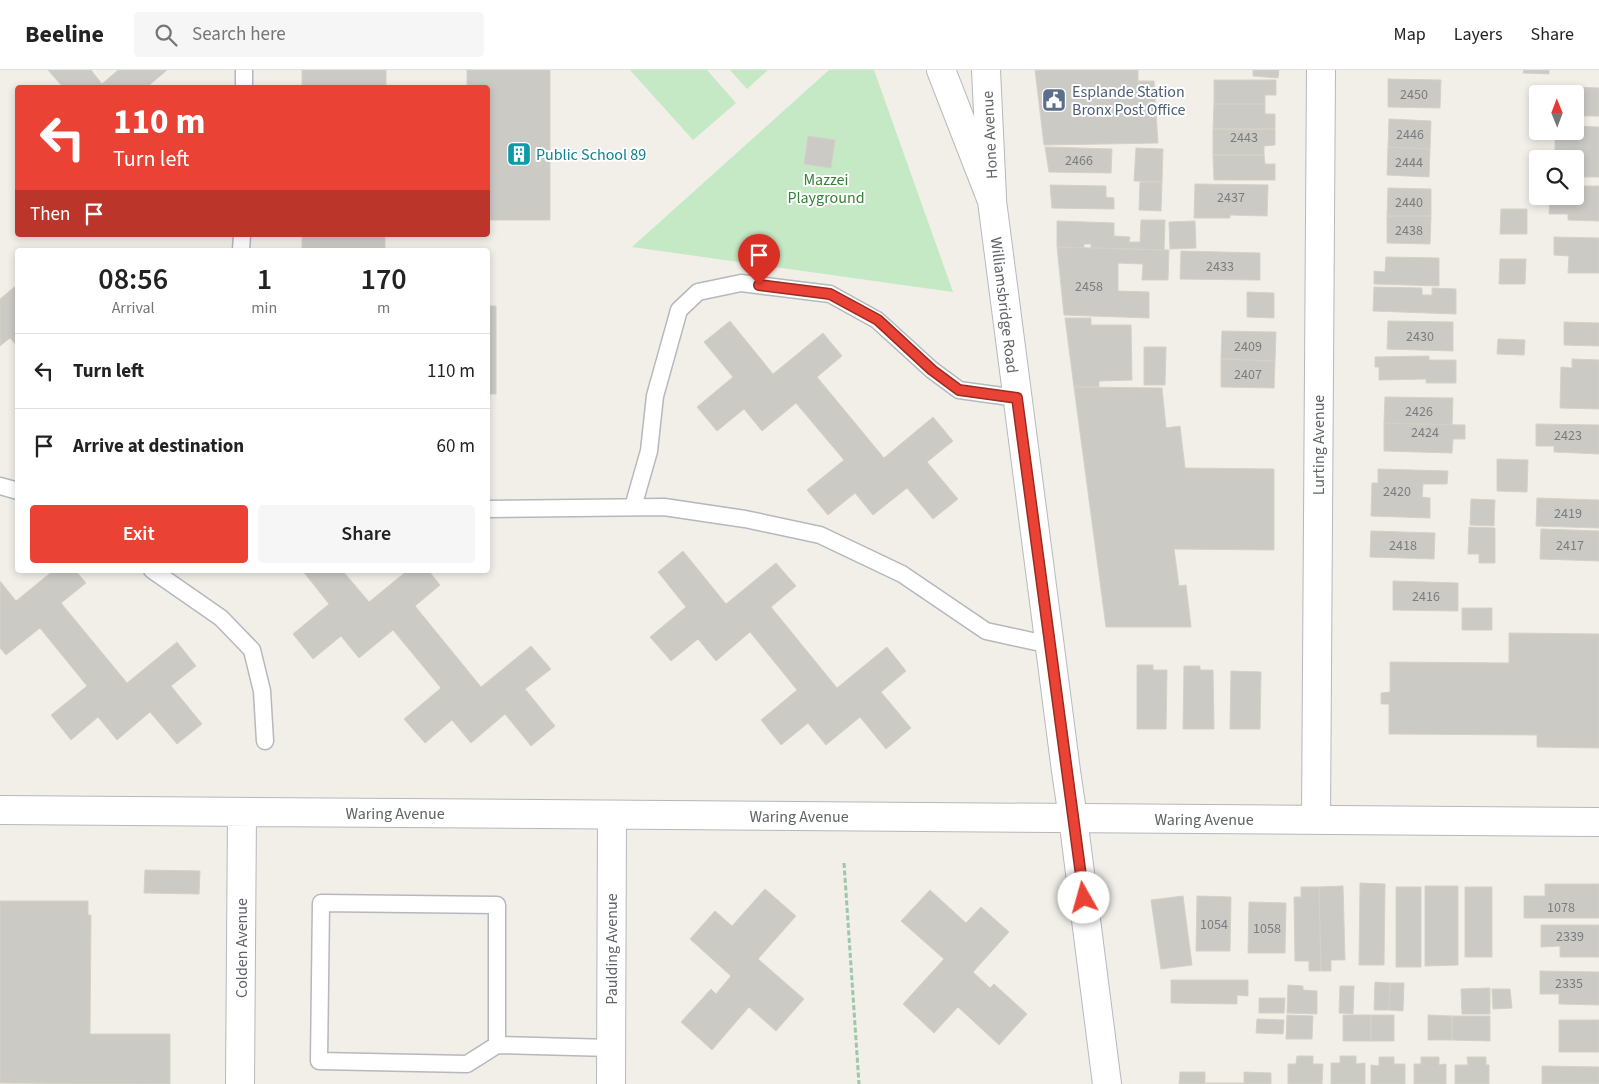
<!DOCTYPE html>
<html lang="en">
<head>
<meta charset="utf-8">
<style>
	body { margin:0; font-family:"Source Sans 3",sans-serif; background:#f6f6f6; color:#222; height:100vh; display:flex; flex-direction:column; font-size:19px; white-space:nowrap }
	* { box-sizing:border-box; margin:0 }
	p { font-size:16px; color:#767676 }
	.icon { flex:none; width:28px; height:28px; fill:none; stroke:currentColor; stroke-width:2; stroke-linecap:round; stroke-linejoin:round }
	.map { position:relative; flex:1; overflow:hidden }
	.drawer { position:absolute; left:15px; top:178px; width:475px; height:325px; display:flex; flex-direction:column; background:#fff; border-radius:5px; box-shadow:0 2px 8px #0003 }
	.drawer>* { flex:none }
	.hud { position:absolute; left:15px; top:15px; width:475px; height:152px; border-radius:5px; box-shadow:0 2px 8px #0003; background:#ea4335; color:#fff; overflow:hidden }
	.needle { width:32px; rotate:359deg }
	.fabs { position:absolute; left:1529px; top:15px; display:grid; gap:10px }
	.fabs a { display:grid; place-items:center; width:55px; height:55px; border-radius:5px; background:#fff; box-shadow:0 2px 8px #0003; font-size:25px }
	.pin { position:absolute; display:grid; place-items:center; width:42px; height:42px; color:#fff; margin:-51px -21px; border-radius:50% 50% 50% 0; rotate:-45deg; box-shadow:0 0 5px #0007 }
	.pin .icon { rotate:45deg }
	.me { position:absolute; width:55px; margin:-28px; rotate:353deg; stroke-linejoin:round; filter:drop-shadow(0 0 4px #0008) }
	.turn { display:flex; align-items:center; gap:18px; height:105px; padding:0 15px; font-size:22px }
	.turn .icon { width:65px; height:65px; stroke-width:2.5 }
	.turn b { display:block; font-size:35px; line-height:42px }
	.then { display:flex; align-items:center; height:48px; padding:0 15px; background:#0003; gap:10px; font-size:19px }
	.eta { display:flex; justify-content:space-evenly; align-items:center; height:85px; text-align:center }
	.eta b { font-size:30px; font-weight:600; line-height:35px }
	.cta { display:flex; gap:10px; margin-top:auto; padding:10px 15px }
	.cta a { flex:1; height:58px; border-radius:5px; background:#ea4335; color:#fff; font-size:20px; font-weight:600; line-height:58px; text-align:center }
	.cta a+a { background:#f6f6f6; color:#222 }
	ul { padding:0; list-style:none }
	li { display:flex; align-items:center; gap:15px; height:75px; padding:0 15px; border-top:1px solid #e0e0e0 }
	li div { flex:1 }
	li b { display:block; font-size:19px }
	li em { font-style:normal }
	header { display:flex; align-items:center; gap:30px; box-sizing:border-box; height:70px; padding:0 25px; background:#fff; border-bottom:1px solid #e0e0e0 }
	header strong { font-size:24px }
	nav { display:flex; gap:28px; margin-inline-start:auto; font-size:18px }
	.search { width:350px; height:45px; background:#f6f6f6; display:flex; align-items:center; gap:12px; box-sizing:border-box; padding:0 18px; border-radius:5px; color:#767676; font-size:19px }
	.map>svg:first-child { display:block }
	.green { fill:#c5e8c5 }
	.building { fill:#cccac5; stroke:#d6d1c6 }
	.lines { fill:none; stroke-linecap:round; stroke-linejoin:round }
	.service-casing { stroke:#b5b8bc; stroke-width:19 }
	.minor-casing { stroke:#b5b8bc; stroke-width:30 }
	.secondary-casing { stroke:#b6babf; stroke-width:30 }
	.path { stroke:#9cc7a9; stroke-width:3; stroke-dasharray:5 2.5; stroke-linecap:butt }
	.service { stroke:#fff; stroke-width:16 }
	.minor { stroke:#fff; stroke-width:28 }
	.secondary { stroke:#fff; stroke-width:28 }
	.route-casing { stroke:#982c22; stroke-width:12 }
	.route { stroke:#ea4335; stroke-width:9 }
	.labels { text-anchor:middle; stroke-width:4; stroke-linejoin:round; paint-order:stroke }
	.number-label { font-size:14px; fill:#7a7d7f }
	.service-label { font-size:16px; fill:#4e5e75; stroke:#fff; text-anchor:start }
	.street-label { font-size:16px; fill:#5f6368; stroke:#fff }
	.culture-label { font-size:16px; fill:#0d838f; stroke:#fff; text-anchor:start }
	.park-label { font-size:16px; fill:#348238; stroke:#fff }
</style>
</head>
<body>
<header>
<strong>Beeline</strong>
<div class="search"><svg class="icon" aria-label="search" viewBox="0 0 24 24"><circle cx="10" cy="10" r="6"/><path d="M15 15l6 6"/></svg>Search here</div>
<nav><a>Map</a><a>Layers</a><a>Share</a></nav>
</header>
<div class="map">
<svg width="1599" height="1014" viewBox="0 0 1599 1014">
	<rect width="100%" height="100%" fill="#f1efe8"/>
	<path class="green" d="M630,0H707L736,33L693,70Z
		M730,0H768L747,19Z
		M829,0H874L953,222L632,177Z"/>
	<path class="building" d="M48,0H91L102,14L118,0H167L146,18H60L62,16Z
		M302,0H386V18H302Z
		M467,0H550V150H488V18H467Z
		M1035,0H1138V11H1154L1158,73L1044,75Z
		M1253,0H1279L1278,8L1253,6Z
		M1524,0H1549V4L1523,3Z
		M1388,9L1441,10L1440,38L1388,37Z
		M1214,10H1276V25H1265V34H1214Z
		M1545,16L1599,18V46H1575V24H1545Z
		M1214,34H1265V44H1275V59H1213Z
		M1389,49L1431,51L1430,79L1388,77Z
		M1575,56L1599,57V107H1575V89H1555V61H1575Z
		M1213,59H1275V75L1264,76V85H1213Z
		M808,66L835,70L831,98L804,94Z
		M1045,77L1112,79L1111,103L1049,102Z
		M1388,77L1430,79L1429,107L1387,105Z
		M1136,78L1163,79L1162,112L1134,111Z
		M1213,85H1264L1265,94H1275V110H1214Z
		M1140,112H1162L1161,141L1139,140Z
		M1195,114L1268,115L1267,146L1230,145V148H1194Z
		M1050,115L1106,116V127L1114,128V139L1052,138Z
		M1575,116H1599V151L1568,150V144H1549L1550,126H1575Z
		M1388,118L1431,119V146H1387Z
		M1501,139H1527V164H1500Z
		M1387,146H1431L1430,174L1387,173Z
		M1141,150H1165L1164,180L1091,178V174H1084V178L1057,177V151L1114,153V166L1130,167L1129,172H1140Z
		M1195,151L1196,178L1170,179L1169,152Z
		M302,165H385V180H302Z
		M1554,167L1599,168V203H1568L1569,186L1554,185Z
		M1057,177L1169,180L1168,210H1142L1143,194L1118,193V221L1149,222V248L1064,245Z
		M1181,181L1260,183V210L1180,209Z
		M1386,187L1439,188V216L1374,214V201L1385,202Z
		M1500,189H1526L1525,214H1499Z
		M18,214V277L10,268L0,276V229Z
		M1374,217L1422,218V225H1432V218L1456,219V244L1373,241Z
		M1247,222L1274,223V248L1247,247Z
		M488,236H496V324H488Z
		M1065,248H1091V255H1131L1132,310L1099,311V317H1074Z
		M730,251L773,304L823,263L842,286L817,307L884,388L933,347L953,371L927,392L958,429L933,449L907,418L873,445L855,423L828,445L807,420L844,390L796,333L762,361L744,339L717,361L697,337L733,307L704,272Z
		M1388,251L1453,252V281L1387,279Z
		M1564,252L1599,253V276L1564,275Z
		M1222,261L1276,262L1275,291L1221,289Z
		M1498,269L1525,270L1524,285L1497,284Z
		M1144,277H1166L1165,315H1144Z
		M1429,286V290H1456V313H1426V309L1379,310V297H1375V287Z
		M1221,289L1275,291L1274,318L1221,317Z
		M1572,289L1599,290V339L1560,338L1561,297L1572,298Z
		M1074,317L1162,318L1166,358L1180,356L1185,398L1274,399V480L1174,479L1179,516L1186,515L1191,557H1106Z
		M1385,327L1453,328L1452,355L1384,353Z
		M1384,353L1465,355V369H1453L1452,383L1384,381Z
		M1536,354L1599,355V384L1554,382V376H1536Z
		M1497,389L1528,390L1527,422L1497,421Z
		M1378,399L1448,401L1447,414H1423L1422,427L1430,428V448L1371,446L1372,413H1378Z
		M1537,428L1599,430V458L1536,456Z
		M1471,429L1495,430L1494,456L1470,455Z
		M1469,457L1495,458V493H1479V484H1468Z
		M1541,459L1599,461V491L1540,489Z
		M1371,461L1435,463L1434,489L1370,487Z
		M683,481L726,534L776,493L796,516L771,537L837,618L887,577L906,601L881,622L911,658L886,679L860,647L826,675L808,653L781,675L761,650L797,620L750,562L716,591L698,569L671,591L650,567L686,537L658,502Z
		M54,500H75L86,513L61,533L127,613L177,572L196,596L171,616L202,654L177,674L150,642L117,670L98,647L71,670L51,645L87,616L40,558L6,585L0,578V511L16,531Z
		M302,500H342L369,532L408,500H428L440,515L415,536L481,617L531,576L551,599L525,619L555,656L531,676L505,644L471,673L452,650L425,673L404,649L441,618L393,560L359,588L341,566L313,589L293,564L329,534Z
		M1393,511L1458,513V541L1393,540Z
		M1462,538H1492V560H1462Z
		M1509,563L1599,564V678L1537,677V665L1389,664V634H1381V623L1390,622V592L1509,593Z
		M1137,595H1153V600H1167L1166,659H1137Z
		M1184,596H1200V600H1213L1214,659H1183Z
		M1231,601L1261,602L1260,659H1230Z
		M145,800L200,801L199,824L144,823Z
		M1360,813L1385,814L1384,895H1359Z
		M1545,814H1599V848H1524V826H1545Z
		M1343,816L1345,890H1331V901H1321L1319,817Z
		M1425,816H1458V895L1425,896Z
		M1301,817H1319L1321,901H1309V891H1295L1294,827H1301Z
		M1396,817H1421V897H1396Z
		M1465,817H1492V887H1465Z
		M765,819L796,846L758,889L804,929L776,961L749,937L712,980L681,952L711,919L716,924L731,906L690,869L715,841L732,856Z
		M930,820L966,853L981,837L1009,862L973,902L990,918L994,914L1027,944L999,975L958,937L934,963L903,934L944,889L901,851Z
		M1183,826L1192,895L1161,899L1151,830Z
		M1197,826L1231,827L1230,881H1196Z
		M0,831H88V845H91L90,964H170V1014L0,1013Z
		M1249,832L1286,833L1285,883H1248Z
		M1541,855H1599V887H1560V876L1541,877Z
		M1540,901L1599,902V935L1559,934V924H1540Z
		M1171,910H1248V926L1237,925V934L1171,933Z
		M1375,912L1390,913L1389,940H1374Z
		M1390,913H1404L1403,941L1389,940Z
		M1288,915L1303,916V920L1317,921V944L1287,943Z
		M1340,916H1354L1353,944L1339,943Z
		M1490,918V944H1462L1461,919Z
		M1492,919H1510L1512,938L1493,939Z
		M1259,928H1285L1284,943H1259Z
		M1287,945L1313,946L1312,969H1286Z
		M1343,945H1371V971H1343Z
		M1371,945H1394V971H1371Z
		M1428,945L1452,946V970H1428Z
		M1452,946H1490V971L1452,970Z
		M1257,949L1284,950L1283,964L1256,963Z
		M1559,950H1599V982H1559Z
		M1297,986H1313V994H1323L1322,1014H1288V994H1296Z
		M1340,986H1356V994L1365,993V1014H1331V993H1340Z
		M1379,987H1394V994H1405V1014H1371V995L1379,996Z
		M1421,987H1439V995L1446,994V1014H1414V994H1421Z
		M1467,987H1486V995H1489V1014H1455V995H1468Z
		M1542,996L1599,997V1014H1542Z
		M1180,1002H1205V1014H1179Z
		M1244,1002L1271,1003V1014H1244Z
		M1205,1013H1244V1014H1205Z"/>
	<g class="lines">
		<defs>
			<path id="service" d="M244,18V0
				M241,180L242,165
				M0,416L18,421
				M633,437L649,381L655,326L679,240L698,222L741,213L830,224L877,250L932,300L959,320L1017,328
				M488,439L664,437L745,449L820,465L902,504L986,561L1050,575
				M152,500L221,548L252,580L262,621L265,671
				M497,975V835L321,833L319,991L467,994L497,975L611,978"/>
			<path id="minor" d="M986,0L992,127
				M0,740L1599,752
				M1316,750L1321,0
				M240,1014L242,742
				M611,1014L612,745"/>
			<path id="secondary" d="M941,0L992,131L1066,701L1073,748L1107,1014"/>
		</defs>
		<use href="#service" class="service-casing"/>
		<use href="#minor" class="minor-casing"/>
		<use href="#secondary" class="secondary-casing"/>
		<path class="path" d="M844,793L859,1014"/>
		<use href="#service" class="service"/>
		<use href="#minor" class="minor"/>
		<use href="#secondary" class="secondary"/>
	</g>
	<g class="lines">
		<defs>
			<path id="route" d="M759,215L830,224L878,250L932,300L959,320L1017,328L1084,828"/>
		</defs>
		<use href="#route" class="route-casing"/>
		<use href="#route" class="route"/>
	</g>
	<defs>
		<symbol id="civic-square" viewBox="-11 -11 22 22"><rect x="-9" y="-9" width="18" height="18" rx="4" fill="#5c6f8a" stroke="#fff"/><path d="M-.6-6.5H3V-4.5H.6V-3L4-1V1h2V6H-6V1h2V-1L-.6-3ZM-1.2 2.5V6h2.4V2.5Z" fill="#fff"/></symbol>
		<symbol id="building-square" viewBox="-11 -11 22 22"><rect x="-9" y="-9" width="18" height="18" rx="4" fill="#0f9aa8" stroke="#fff"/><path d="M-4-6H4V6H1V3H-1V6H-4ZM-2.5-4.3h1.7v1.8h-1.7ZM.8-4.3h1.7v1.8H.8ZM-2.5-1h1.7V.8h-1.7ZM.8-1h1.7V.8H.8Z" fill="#fff"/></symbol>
	</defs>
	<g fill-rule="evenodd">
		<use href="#civic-square" x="1040" y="16" width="28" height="28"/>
		<use href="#building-square" x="505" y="70" width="28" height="28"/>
	</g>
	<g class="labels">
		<g class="number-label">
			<text x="1414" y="29">2450</text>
			<text x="1410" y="69">2446</text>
			<text x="1244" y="72">2443</text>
			<text x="1079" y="95">2466</text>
			<text x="1409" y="97">2444</text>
			<text x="1231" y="132">2437</text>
			<text x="1409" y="137">2440</text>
			<text x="1409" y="165">2438</text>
			<text x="1220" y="201">2433</text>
			<text x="1089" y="221">2458</text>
			<text x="1420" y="271">2430</text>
			<text x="1248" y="281">2409</text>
			<text x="1248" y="309">2407</text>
			<text x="1419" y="346">2426</text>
			<text x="1425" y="367">2424</text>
			<text x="1568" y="370">2423</text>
			<text x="1397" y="426">2420</text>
			<text x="1568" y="448">2419</text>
			<text x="1403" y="480">2418</text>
			<text x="1570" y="480">2417</text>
			<text x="1426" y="531">2416</text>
			<text x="1561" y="842">1078</text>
			<text x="1214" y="859">1054</text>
			<text x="1267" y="863">1058</text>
			<text x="1570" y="871">2339</text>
			<text x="1569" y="918">2335</text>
		</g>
		<g class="service-label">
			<text x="1072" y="27">Esplande Station<tspan x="1072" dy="18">Bronx Post Office</tspan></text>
		</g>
		<g class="street-label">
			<text transform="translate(989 65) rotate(-93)" y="6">Hone Avenue</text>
			<text transform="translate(1005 235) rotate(83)" y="6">Williamsbridge Road</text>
			<text transform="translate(1318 375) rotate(-90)" y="6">Lurting Avenue</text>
			<text x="395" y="749">Waring Avenue</text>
			<text x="799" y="752">Waring Avenue</text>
			<text x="1204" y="755">Waring Avenue</text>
			<text transform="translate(241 878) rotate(-90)" y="6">Colden Avenue</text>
			<text transform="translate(611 879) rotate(-90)" y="6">Paulding Avenue</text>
		</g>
		<g class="culture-label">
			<text x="536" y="90">Public School 89</text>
		</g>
		<g class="park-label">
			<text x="826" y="115">Mazzei<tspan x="826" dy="18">Playground</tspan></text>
		</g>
	</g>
</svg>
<div class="fabs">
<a><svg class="needle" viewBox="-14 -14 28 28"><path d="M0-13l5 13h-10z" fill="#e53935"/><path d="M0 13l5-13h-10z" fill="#767676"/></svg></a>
<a><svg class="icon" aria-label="search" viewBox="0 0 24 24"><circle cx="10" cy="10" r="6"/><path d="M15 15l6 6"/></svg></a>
</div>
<div class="pin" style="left:759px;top:215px;background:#d93025"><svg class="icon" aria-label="arrive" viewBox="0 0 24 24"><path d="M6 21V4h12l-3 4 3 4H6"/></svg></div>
<svg class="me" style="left:1084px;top:828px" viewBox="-20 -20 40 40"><circle r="19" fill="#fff"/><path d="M0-13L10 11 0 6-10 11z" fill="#ea4335"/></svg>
<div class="hud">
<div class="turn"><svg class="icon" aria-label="left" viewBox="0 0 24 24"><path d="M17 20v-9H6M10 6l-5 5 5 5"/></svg><div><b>110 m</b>Turn left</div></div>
<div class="then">Then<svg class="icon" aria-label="arrive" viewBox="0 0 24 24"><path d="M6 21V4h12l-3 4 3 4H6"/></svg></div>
</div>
<section class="drawer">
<div class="eta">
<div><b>08:56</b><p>Arrival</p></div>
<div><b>1</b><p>min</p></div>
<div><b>170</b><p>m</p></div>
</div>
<ul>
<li><svg class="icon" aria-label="left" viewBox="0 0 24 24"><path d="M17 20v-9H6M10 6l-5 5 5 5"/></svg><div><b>Turn left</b></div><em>110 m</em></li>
<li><svg class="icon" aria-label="arrive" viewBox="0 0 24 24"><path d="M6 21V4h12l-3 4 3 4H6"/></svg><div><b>Arrive at destination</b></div><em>60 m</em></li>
</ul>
<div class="cta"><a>Exit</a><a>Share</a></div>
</section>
</div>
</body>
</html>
